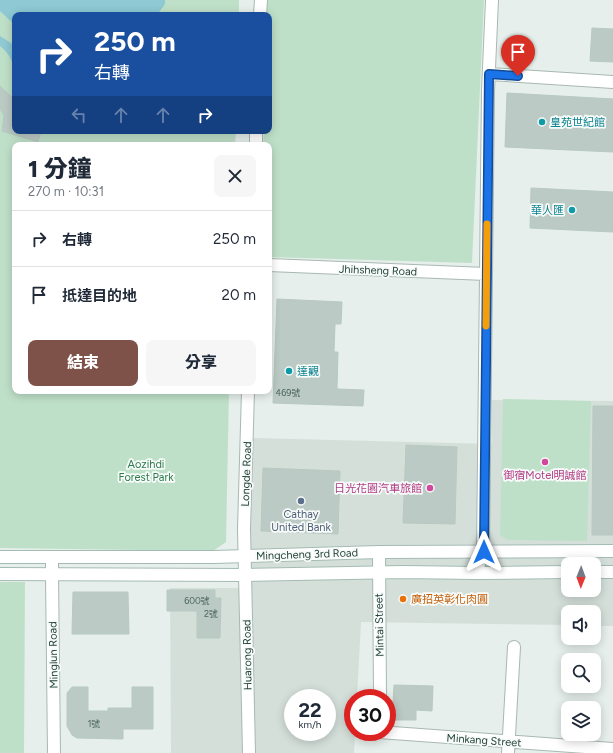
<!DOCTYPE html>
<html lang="zh-TW">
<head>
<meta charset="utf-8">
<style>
	body { margin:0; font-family:Figtree,"Noto Sans TC",sans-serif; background:#f6f6f7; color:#1f2937; height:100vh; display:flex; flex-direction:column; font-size:15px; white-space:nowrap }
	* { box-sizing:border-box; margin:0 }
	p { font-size:13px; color:#747a83 }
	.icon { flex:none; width:22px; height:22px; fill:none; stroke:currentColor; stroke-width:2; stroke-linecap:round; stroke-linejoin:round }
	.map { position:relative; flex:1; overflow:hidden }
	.sheet { position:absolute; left:12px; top:142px; width:260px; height:252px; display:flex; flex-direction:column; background:#fff; border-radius:8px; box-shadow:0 2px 10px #0003 }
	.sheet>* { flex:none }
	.hud { position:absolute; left:12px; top:12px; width:260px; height:122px; border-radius:8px; box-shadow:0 2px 10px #0003; background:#1a4fa0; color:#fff; overflow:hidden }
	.needle { width:26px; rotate:181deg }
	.buttons { position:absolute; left:561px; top:557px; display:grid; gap:8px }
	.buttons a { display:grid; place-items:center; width:40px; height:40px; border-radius:8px; background:#fff; box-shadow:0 2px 10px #0003; font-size:20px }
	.speed { position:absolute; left:284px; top:689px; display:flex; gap:8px; font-size:20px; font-weight:700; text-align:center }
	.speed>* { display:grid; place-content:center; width:52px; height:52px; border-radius:50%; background:#fff; box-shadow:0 2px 10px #0003; line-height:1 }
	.speed small { font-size:10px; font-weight:400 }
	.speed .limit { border:6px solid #d22; background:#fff; color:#111 }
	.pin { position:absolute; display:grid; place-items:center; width:34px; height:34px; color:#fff; margin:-41px -17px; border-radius:50% 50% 50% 0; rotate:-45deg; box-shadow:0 0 4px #0007 }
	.pin .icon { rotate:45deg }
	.me { position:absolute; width:44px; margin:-22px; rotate:0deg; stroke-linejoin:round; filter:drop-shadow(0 0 3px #0008) }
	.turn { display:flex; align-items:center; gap:14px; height:84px; padding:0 16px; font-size:18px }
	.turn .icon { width:52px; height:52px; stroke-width:2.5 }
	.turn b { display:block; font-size:28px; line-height:34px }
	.lanes { display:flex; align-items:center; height:38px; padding:0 16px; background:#0003; justify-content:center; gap:20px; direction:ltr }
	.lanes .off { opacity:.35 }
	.round { display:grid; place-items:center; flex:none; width:42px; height:42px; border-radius:8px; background:#f6f6f7 }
	.headline { display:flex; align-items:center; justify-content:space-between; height:68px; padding:0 16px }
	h1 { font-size:24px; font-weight:800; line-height:30px }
	.action { display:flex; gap:8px; margin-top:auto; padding:8px 16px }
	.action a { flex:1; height:46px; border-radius:8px; background:#7f5249; color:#fff; font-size:16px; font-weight:800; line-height:46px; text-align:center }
	.action a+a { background:#f6f6f7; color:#1f2937 }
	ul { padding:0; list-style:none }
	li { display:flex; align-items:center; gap:12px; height:56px; padding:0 16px; border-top:1px solid #e0e1e3 }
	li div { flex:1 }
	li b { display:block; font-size:15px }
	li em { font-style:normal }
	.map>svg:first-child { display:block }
	.built { fill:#d4dfda; fill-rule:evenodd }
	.green { fill:#bfe0c8 }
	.water { fill:#8ec9d4 }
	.building { fill:#bbcac4; stroke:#b8c9c2 }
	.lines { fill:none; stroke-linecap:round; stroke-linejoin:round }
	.street-casing { stroke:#a8b8b2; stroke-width:14 }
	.secondary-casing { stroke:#a4bbb3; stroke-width:14 }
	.street { stroke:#fff; stroke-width:12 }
	.secondary { stroke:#fff; stroke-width:12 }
	.route-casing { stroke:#114b97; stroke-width:10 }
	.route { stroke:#1a73e8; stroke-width:7 }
	.slow { stroke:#f59e0b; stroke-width:7 }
	.culture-dot { fill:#0f9aa8; stroke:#f7fbf9; stroke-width:1.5 }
	.hotel-dot { fill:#d1479c; stroke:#f7fbf9; stroke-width:1.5 }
	.service-dot { fill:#5c6f8a; stroke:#f7fbf9; stroke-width:1.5 }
	.food-dot { fill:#e8710a; stroke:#f7fbf9; stroke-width:1.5 }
	.labels { text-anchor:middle; stroke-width:3.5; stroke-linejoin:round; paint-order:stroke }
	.number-label { font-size:9px; fill:#4a645c }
	.culture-label { font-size:11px; fill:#0d838f; stroke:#f7fbf9; text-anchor:start }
	.street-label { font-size:11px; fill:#24423a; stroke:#f7fbf9 }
	.park-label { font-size:11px; fill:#2d7a4b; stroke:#f7fbf9 }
	.hotel-label { font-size:11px; fill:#b23c85; stroke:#f7fbf9 }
	.service-label { font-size:11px; fill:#4e5e75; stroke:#f7fbf9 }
	.food-label { font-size:11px; fill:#c56008; stroke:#f7fbf9; text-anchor:start }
</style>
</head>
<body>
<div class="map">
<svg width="613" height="753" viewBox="0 0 613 753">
	<rect width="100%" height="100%" fill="#e6efeb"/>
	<path class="built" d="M492,400L613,401V626H594V612H568V625L361,622L357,698H353V732H355L354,753H171L170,588H252L250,546L253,438L492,444ZM568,564H594V590H568ZM293,698H327V732H293Z"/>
	<path class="green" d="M0,0H239V15H15V131H236L235,145H15V391H229L226,542L213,551L0,548Z
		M266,0H484L472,263L269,257V145H263L264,131H269V15H266Z
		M503,399L591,401L587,541L508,540L500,535Z
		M0,582H25L24,753H0Z"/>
	<path class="water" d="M0,0H165V4L157,15H15V25L0,11Z
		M0,36L14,45L15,47V74C13,62 10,54 0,46Z"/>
	<path class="building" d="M592,28L613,29V62L590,61Z
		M0,86L15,100V131H41L38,142L2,131L4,115L0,109Z
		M507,93L613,99V152L505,147Z
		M531,188L613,192V232L530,228Z
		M277,299L342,302L341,324H335L334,352H338L337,389L364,390L363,406L273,403Z
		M593,406H613V535H592Z
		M406,445L457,447L455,524L403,523Z
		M263,468L340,471L338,534L261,531Z
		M167,590H215V598H221L220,638H197V611H167Z
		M73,592H128L129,634H72Z
		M394,685L433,686L432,711L416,710V720H392Z
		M72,687H88V711H108V708H132V687H153V729H123V739L77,738L72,735L67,726V693Z"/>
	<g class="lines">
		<defs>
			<path id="street" d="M260,15L261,0
				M489,74L613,82
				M256,145V131
				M269,265L486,274
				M248,391L244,529L249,753
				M379,552L380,698
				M52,558V574L54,753
				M476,573L483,552L488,91L492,0
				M379,732L613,749
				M508,753L514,647"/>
			<path id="secondary" d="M0,557H214L379,552L613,551
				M594,572H613
				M0,574L245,575L403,572L476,573L568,572"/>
		</defs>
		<use href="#street" class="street-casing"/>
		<use href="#secondary" class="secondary-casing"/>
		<use href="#street" class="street"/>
		<use href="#secondary" class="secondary"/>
	</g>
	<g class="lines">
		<defs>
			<path id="route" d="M484,552L489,74L518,76"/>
		</defs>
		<use href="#route" class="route-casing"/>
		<use href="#route" class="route"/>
		<path class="slow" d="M486,326L487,224"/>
	</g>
	<g class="culture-dot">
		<circle cx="542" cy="122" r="4"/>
		<circle cx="572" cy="210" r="4"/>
		<circle cx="289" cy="371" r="4"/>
	</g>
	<g class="hotel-dot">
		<circle cx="545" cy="462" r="4"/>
		<circle cx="430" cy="488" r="4"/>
	</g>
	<circle class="service-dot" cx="301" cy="501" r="4"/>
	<circle class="food-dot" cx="403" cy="599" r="4"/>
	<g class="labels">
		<g class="number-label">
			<text x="288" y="396">469號</text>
			<text x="197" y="604">600號</text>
			<text x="211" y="617">2號</text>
			<text x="94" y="727">1號</text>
		</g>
		<g class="culture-label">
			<text x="550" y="126">皇苑世紀館</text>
			<text x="564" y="214" text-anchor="end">華人匯</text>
			<text x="297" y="375">達觀</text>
		</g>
		<g class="street-label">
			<text transform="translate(378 270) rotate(2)" y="4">Jhihsheng Road</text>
			<text transform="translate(246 474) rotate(-88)" y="4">Longde Road</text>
			<text transform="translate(307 554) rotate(-2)" y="4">Mingcheng 3rd Road</text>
			<text transform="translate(379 625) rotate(-91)" y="4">Mintai Street</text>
			<text transform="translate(53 655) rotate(-91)" y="4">Minglun Road</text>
			<text transform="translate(247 655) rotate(-91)" y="4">Huarong Road</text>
			<text transform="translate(484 740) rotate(4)" y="4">Minkang Street</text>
		</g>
		<g class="park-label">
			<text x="146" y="468">Aozihdi<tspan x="146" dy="13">Forest Park</tspan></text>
		</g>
		<g class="hotel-label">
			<text x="545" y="479">御宿Motel明誠館</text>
			<text x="422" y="492" text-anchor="end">日光花園汽車旅館</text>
		</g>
		<g class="service-label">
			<text x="301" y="518">Cathay<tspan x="301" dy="13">United Bank</tspan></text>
		</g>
		<g class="food-label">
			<text x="411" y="603">廣招英彰化肉圓</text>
		</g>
	</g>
</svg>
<div class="buttons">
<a><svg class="needle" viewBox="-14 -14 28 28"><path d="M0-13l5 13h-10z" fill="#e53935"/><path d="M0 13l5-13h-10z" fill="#747a83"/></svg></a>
<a><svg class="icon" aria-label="sound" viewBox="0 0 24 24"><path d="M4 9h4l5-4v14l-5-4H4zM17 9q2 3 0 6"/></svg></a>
<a><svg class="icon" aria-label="search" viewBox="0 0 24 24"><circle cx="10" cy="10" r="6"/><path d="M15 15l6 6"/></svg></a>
<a><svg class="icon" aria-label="layers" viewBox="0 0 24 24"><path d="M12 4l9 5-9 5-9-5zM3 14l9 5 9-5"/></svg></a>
</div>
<div class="speed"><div>22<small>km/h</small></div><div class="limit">30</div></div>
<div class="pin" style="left:518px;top:76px;background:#d93025"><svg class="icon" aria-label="arrive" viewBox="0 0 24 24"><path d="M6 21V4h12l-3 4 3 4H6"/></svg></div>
<svg class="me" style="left:484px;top:552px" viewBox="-20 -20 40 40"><path d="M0-17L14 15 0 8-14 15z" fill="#1a73e8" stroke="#fff" stroke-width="4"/></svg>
<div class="hud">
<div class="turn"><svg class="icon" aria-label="right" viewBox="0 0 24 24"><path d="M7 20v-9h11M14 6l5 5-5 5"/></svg><div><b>250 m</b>右轉</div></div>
<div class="lanes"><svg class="icon off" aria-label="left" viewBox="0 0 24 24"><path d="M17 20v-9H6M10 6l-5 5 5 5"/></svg><svg class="icon off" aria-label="ahead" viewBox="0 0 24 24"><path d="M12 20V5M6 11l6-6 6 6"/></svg><svg class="icon off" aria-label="ahead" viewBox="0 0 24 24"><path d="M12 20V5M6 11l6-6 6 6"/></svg><svg class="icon" aria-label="right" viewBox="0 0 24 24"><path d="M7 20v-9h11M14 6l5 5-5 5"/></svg></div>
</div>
<section class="sheet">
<div class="headline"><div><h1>1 分鐘</h1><p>270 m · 10:31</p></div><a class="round"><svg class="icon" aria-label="close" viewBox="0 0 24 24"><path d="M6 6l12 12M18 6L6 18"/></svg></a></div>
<ul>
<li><svg class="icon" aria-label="right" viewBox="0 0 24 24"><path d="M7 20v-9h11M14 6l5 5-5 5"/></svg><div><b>右轉</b></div><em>250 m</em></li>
<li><svg class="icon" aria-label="arrive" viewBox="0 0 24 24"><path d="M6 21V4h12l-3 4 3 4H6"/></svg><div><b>抵達目的地</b></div><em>20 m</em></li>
</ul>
<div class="action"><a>結束</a><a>分享</a></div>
</section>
</div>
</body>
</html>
